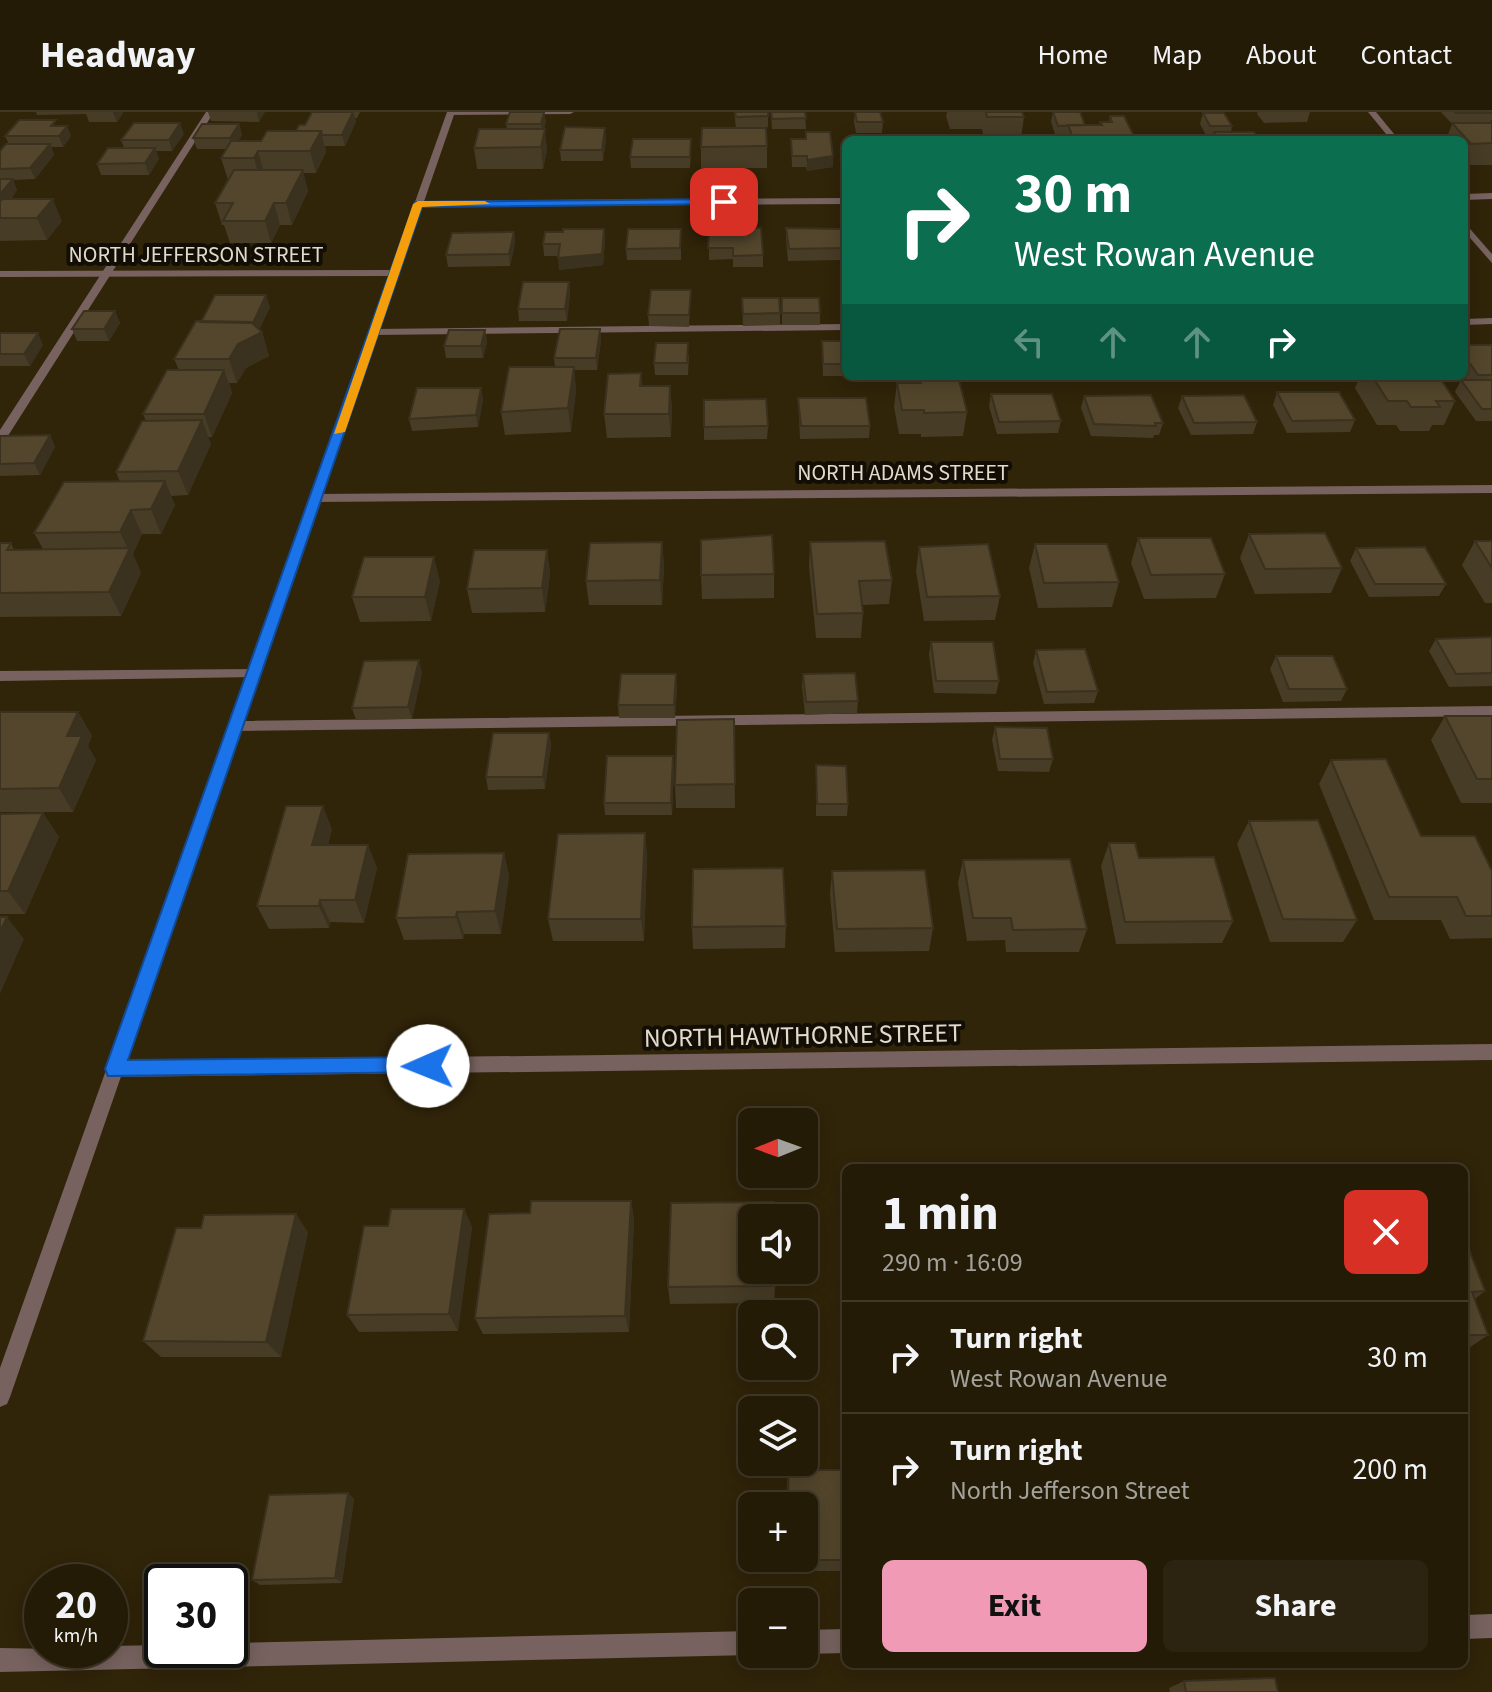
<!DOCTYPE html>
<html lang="en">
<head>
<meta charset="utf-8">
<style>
	body { margin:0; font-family:"Source Sans 3",sans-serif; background:#2c2411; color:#f1f3f6; height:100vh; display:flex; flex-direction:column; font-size:30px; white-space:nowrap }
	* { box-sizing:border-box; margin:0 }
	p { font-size:26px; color:#a3a19b }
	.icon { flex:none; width:44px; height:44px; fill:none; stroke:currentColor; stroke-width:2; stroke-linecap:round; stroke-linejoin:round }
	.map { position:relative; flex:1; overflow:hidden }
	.panel { position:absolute; left:842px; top:1052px; width:626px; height:504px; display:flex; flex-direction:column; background:#241b07; border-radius:12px; box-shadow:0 4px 20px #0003,0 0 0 2px #413928 }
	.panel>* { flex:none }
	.hud { position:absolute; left:842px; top:24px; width:626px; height:244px; border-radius:12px; box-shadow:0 4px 20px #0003,0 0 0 2px #413928; background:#0b6e4f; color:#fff; overflow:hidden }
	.needle { width:52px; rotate:269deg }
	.buttons { position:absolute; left:738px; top:996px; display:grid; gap:16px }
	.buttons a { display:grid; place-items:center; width:80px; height:80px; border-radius:12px; background:#241b07; box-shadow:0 4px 20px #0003,0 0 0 2px #413928; font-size:40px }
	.speed { position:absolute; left:24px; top:1452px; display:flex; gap:16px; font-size:40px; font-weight:700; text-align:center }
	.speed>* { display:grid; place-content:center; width:104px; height:104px; border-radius:50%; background:#241b07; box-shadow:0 4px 20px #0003,0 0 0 2px #413928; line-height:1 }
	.speed small { font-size:20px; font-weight:400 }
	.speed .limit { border:4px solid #111; border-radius:12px; background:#fff; color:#111 }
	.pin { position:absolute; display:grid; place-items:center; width:68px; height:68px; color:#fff; margin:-34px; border-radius:16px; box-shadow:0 4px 12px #0006 }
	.me { position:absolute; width:88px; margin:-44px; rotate:269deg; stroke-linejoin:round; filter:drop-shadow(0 0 6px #0008) }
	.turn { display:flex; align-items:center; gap:28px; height:168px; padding:0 40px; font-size:36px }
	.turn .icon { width:104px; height:104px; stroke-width:2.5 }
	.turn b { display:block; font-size:56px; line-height:68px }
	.lanes { display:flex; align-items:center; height:76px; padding:0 40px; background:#0003; justify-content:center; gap:40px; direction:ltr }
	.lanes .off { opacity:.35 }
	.round { display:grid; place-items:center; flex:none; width:84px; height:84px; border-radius:12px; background:#2c2411 }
	.head { display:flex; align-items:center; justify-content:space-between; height:136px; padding:0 40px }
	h1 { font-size:48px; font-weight:700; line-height:60px }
	.button { display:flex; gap:16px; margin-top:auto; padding:16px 40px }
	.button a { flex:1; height:92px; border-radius:12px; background:#f09ab6; color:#111; font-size:32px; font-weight:700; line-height:92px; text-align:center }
	.button a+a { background:#2c2411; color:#f1f3f6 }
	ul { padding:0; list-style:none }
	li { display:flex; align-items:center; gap:24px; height:112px; padding:0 40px; border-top:2px solid #413928 }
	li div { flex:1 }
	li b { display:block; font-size:30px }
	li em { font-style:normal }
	header { display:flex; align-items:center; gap:48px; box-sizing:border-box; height:112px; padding:0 40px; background:#241b07; border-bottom:2px solid #413928 }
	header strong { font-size:38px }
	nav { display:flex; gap:44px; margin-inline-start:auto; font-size:28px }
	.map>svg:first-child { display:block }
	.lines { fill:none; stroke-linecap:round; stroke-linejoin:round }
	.service { fill:#77625f; fill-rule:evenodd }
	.minor { fill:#77625f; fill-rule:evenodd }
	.tertiary { fill:#77625f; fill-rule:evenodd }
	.wall { fill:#473c26 }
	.shaded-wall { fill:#3a311f }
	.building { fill:#53462c; stroke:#3a311f; stroke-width:2 }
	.route { fill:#1a73e8; stroke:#114b97; stroke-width:2 }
	.slow { fill:#f59e0b }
	.labels { text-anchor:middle; stroke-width:8; stroke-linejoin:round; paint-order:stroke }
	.far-street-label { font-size:22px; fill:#e2dbcc; stroke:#130e05 }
	.street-label { font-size:26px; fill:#e2dbcc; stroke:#130e05 }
</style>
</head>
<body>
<header>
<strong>Headway</strong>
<nav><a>Home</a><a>Map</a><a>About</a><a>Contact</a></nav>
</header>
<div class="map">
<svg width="1492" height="1580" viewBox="0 0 1492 1580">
	<rect width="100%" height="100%" fill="#302409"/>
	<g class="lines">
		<path class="service" d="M206,0H214L6,327L0,330V318Z
			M447,0H574L570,2L450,3Z
			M1492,206V212L1464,213V207Z
			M846,212V218L374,223L369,220L374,217Z
			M1492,594V604L236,619L229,614L236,609Z
			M1492,1502V1526L1464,1527V1503Z
			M846,1517V1541L804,1542V1518Z
			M752,1519V1543L0,1560V1536L110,1538V1534L162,1533V1538H230V1531Z"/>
		<path class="minor" d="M1368,0H1376L1399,28H1391Z
			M1492,81V87L1464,88V82Z
			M846,86V92L418,95L414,92L418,89Z
			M1464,110L1492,142V151L1464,119Z
			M0,159L393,158L398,161L393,164L0,165Z
			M1492,373V381L315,390L309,386L315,382Z
			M254,557L259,559L261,562L259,565L0,569V559Z
			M1492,932V948L115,965L109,962L106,957L109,952L115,949Z"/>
		<path class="tertiary" d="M447,0H455L10,1285L7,1292L0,1295V1256Z"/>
	</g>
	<path class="wall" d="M36,0H123V1L117,10H89L86,2L37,3Z
		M208,0H265L259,10L211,9Z
		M312,0H360L357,6H355L356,10L345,34H325L326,40L316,61H303L308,79L292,113H280L271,131H230L224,113H222L215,91L228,68L221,46L227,37H197L193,26L239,12L242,23L238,29H261L296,19L305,13Z
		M734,0H768V15L736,16Z
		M771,0H805L806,17H772Z
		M855,0L883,10L882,21H856L854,10Z
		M947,0H1022L1024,5L1021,26L1045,28H1000V26H984L982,17H950L946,4Z
		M1053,0L1085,13H1100V10H1109L1110,4L1136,28H1065L1066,25H1056L1051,10Z
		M1258,0H1310L1307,10L1264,11L1257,2Z
		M1441,0H1492V8L1490,11H1492V53H1464V28H1446L1452,12Z
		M1203,1L1232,14L1231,20L1260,28H1212L1213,25H1207L1200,12Z
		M546,9L544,17L547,38L543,57H477L474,36L507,17L506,12Z
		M58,14H67L71,24L63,35H51L54,43L35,67L13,68L17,78L11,87L62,109L47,128L0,129V39L9,32L5,24Z
		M806,20L833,44V55L807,59L806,55H792L791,27H805Z
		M184,22L172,39H156L159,47L149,63H101L97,52L124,36L121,28Z
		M606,27L603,49H561L560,38Z
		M767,34V56H701V35Z
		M691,38L690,56H631L630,45Z
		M709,116L763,143V155H733V147L709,148Z
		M786,116L844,136L843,148L788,149L786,127Z
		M604,117L605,128L603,153L559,158L558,144H544L543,132L563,120Z
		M681,117V148H627L626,137Z
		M514,120L515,131L510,154L448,155L446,143Z
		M569,170L570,182L567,209H519L518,197Z
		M691,178L689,215L649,214L648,203Z
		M742,186L780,201V213L743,214Z
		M782,186L820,201V213H782Z
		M270,195L259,218L262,220L269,244L246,256L237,271H229L232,281L212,325H208L211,332L188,383L171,384L175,393L161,422H142L133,442L141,461L121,504L0,505V431H11L14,438L43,437L34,421L120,370L116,360L146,309L143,302L179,258L174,247L201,210Z
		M115,199L120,211L109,229H77L72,217Z
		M600,217L601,229L597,258H574L576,278L571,320L505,323L501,300L555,255L554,246Z
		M485,218L487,230L483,246H446L444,234Z
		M0,221L43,233L30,254H0Z
		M822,229H846V264H823Z
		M1464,233H1492V309H1476L1455,280L1461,268H1467L1464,264Z
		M689,243L688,263H655L654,251Z
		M641,261L642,274H670L672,297L671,325L607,326L604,302Z
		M918,264H958L967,300L963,324L921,325V322H899L894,295L897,271H917Z
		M1090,264H1146L1090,265Z
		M1284,264H1330L1329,266H1285Z
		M1360,264H1439L1455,289L1444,313H1432L1429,319H1400L1396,313H1377L1355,276Z
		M481,276L483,288L478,315L412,319L409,307Z
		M1277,280L1355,308L1350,320L1287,321L1273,293Z
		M991,282L1061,309L1058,321L997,322L989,294Z
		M1084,284L1163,311L1159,323H1154L1153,326L1091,324L1081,296Z
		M1182,284L1257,310L1253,322L1191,323L1178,296Z
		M798,286L870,314L869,326L800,327Z
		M704,288L768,314L767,327L704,328Z
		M50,323L55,335L40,363L0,364V324Z
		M1249,422L1342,456L1331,481L1255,482L1240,446Z
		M1138,426L1225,462L1216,486L1144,487L1131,451Z
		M1475,429H1492V491H1485L1462,453Z
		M662,430L664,454L662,493H589L586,469Z
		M810,430L892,468L889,492L862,493L863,501L861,526H816L809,454Z
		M1035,432L1119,470L1112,495L1038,496L1029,456Z
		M919,435L1000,484L995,508L924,509L916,459Z
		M1356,436L1446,472L1439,484L1369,485L1350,449Z
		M547,438L550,462L545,500L472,501L467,477Z
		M774,462V486L702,487L701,463Z
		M440,469L431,509L360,510L352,485Z
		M1492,525V574L1449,575L1429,539L1436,527Z
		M931,530L999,569L996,582L934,581L929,542Z
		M1036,538L1098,579L1094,591L1044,592L1033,551Z
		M1276,544L1347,577L1341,589L1283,590L1270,557Z
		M422,561L412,607L356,608L352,596Z
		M803,562L858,589L857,601L805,603L802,574Z
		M677,575L675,606H619L618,593Z
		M0,600H78L92,624L88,634L96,648L73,700H0Z
		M1445,604H1492V691H1461L1431,628Z
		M734,607L735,696H676L675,673Z
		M995,615L1053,647L1049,660L998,659L992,628Z
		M549,621L551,633L545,677L488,678L486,665Z
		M673,644L674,656L672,703H605L604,691Z
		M1331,648L1421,724L1492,759V826L1450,827L1441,808H1374L1319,672Z
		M816,653L848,692L847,704H816Z
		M43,701L59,725L25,802H0V702Z
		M1249,709L1357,808L1343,830H1270L1237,732Z
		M332,717L328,733H368L377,756L364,811L330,810L329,816L269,817L257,794Z
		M645,721L647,744L644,829H553L548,807Z
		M1109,731L1139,746L1233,809L1222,831L1116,832L1101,754Z
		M504,741L509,764L501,822H464L463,827L404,828L396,806Z
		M963,748L1087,817L1079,840H1006L1005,828L967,829L958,771Z
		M832,759L933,816L929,839L835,840L830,782Z
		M786,814L785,836L693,837L692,815Z
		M631,1089L634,1108L629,1220L483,1222L475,1206L530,1101Z
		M464,1097L472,1115L458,1219L359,1220L347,1203L388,1114Z
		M308,1120L281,1245H161L143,1229Z
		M1464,1124L1485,1179L1475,1187L1488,1223L1466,1238L1464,1239Z
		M775,1174L774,1191L670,1192L668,1175Z
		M788,1358H846V1459H789L788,1446H804V1394H787V1371Z
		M348,1381L354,1387L342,1471L260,1473L252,1468Z
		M1184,1569L1278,1580H1170L1169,1576Z"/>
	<path class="shaded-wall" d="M113,0H123L117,10Z
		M257,0H265L259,10Z
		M353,0L356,10L345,34L342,23Z
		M544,0L546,9L543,23L541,12Z
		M180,11L184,22L172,39L169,28Z
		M239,12L242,23L233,37L230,26Z
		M67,14L71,24L63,35L59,24Z
		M605,16L606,27L603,49L602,38Z
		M545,17L547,38L543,57L541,35Z
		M321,19L326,40L316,61L310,39Z
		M50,32L54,43L35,67L30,56Z
		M155,36L159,47L149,63L145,51Z
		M258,39L264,61L260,68L254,46Z
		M833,44V55L807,59V48Z
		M303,58L308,79L292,113L286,91Z
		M13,67L17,78L0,100V82Z
		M53,87L62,109L47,128L37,106Z
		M274,91L280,113L271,131L265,109Z
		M604,117L605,128L603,153L559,158L558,146Z
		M514,120L515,131L510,154L509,142Z
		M569,170L570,182L567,209L565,197Z
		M266,183L270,195L257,222L253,211Z
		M115,199L120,211L109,229L104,217Z
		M600,217L601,229L597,258L596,246Z
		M485,218L487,230L483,246L481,234Z
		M262,220L269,244L246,256L237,271L229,247L238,232Z
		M38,221L43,233L30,254L24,242Z
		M574,255L576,278L571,320L568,296Z
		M224,258L232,281L212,325L204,302Z
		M670,274L672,297L671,325L669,302Z
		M481,276L483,288L478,315L476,303Z
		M202,308L211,332L188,383L178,359Z
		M50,323L55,335L40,363L34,351Z
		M165,369L175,393L161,422L151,397Z
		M131,398L142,422L133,442L141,461L121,504L109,480L129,439L120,420Z
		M662,430L664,454L662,493L660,468Z
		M547,438L550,462L545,500L542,476Z
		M434,445L440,469L431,509L425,485Z
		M419,548L422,561L412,607L408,595Z
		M676,562L677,575L675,606L674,593Z
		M78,600L92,624L88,634L96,648L73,700L59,676L67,624Z
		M549,621L551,633L545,677L543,665Z
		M673,644L674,656L672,703L671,691Z
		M323,694L332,717L322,756L312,733Z
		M43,701L59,725L25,802L8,779Z
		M645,721L647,744L644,829L641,807Z
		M368,733L377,756L364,811L355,788Z
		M504,741L509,764L501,822L495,799Z
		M320,788L330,810L329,816L319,794Z
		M457,800L464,822L463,827L456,805Z
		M7,805L24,827L0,882V820Z
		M631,1089L634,1108L629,1220L625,1204Z
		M464,1097L472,1115L458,1219L449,1202Z
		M296,1102L308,1120L281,1245L266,1230Z
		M348,1381L354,1387L342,1471L335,1466Z"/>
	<path class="building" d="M312,0H353L342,23H322L321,19H296L299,13H305Z
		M510,0H544L541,12H506Z
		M735,0H768V4L736,5Z
		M771,0H805L806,6L772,7Z
		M855,0H880L883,10H857Z
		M986,0H1022L1024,5H987Z
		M1053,0H1080L1085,13L1058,14Z
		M1455,0H1492V1H1456Z
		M1203,1H1224L1232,14H1210Z
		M1110,4H1124L1136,28H1074L1068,13H1102L1100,10H1112Z
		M19,8H56L51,14H67L59,24H5Z
		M134,11H180L169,28H121Z
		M1452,11H1492V31L1471,32Z
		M202,12H239L230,26H193Z
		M565,15L605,16L602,38H560Z
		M702,16H766L767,34L701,35Z
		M479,17H545L541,35L474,36Z
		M267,19H321L310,39H258L254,46H221L231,29H261Z
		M806,20H830L833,44L807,48V44H792L791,27H806Z
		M1214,20H1254L1260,28H1219Z
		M923,23H980L981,28H924Z
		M1143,24H1189L1191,28H1146Z
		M1000,26H1044L1045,28H1000Z
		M1291,26H1348L1350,28H1292Z
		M633,27H691L690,45H630Z
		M6,32H50L30,56L0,57V39Z
		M108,36H155L145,51L97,52Z
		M234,58H303L286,91H274L265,109H223L233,91H215Z
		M0,67H13L0,82Z
		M3,87H53L37,106H0V89Z
		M709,116H761L763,143L733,144V136H708Z
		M786,116L841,117L844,136L789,137Z
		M563,117H604L602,142L558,146L560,132H543L545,120H563Z
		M628,117H681L680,136L626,137Z
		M514,120L509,142L446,143L452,121Z
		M523,170H569L565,197H518Z
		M651,178H691L689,203H648Z
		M215,183H266L253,211L201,210Z
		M742,186H779L780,201L743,202Z
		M782,186H819L820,201H782Z
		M84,199H115L104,217H72Z
		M196,209L251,210L262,220L238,232L229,247H174Z
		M560,217H600L596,246H554Z
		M449,218H485L481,234H444Z
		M0,221H38L24,242H0Z
		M822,229H846V252H823Z
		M656,231H688L687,251H654Z
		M1464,233H1492V263H1478L1464,243Z
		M509,255H574L568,296L501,300Z
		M167,258H224L204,302H143Z
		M641,261L640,274H670L669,302H604L608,262Z
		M919,264H958L967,300L924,301V298H902L897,271H921Z
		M1372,264H1439L1455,289H1436L1440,295H1411L1407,289H1388Z
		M1461,268H1492V297H1482Z
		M417,276H481L476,303L409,307Z
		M1277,280H1339L1355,308L1292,309Z
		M991,282H1052L1061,309L999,310Z
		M1151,283L1163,311H1155L1156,314L1094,312L1084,284Z
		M1244,283L1257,310L1194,311L1182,284Z
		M798,286H866L870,314H801Z
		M766,287L768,314L704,315V288Z
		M202,308L178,359L116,360L142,309Z
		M50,323L34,351L0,352V324Z
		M165,369L151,397L131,398L120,420L34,421L64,370Z
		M1325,421L1342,456L1265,457L1249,422Z
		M772,423L774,462L701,463V428Z
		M1138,426H1211L1225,462L1151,463Z
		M885,429L892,468L859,469L863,501L817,502L810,430Z
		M1475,429H1492V456Z
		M662,430L660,468L586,469L590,431Z
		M0,431H11L7,438L130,436L109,480L0,481Z
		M988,432L1000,484L927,485L919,435Z
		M1035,432H1107L1119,470L1044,471Z
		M1425,435L1446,472H1375L1356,436Z
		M474,438H547L542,476L467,477Z
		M364,445H434L425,485H352Z
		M1492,525V561L1456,562L1436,527Z
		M931,530H993L999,569H936Z
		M1085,537L1098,579L1047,580L1036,538Z
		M1276,544H1333L1347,577H1289Z
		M419,548L408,595L352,596L364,549Z
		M855,561L858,589L806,590L803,562Z
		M621,562H676L674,593H618Z
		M0,600H78L67,624H82L59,676L0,677Z
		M1445,604H1492V667H1477Z
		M734,607L735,672L675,673L677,608Z
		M995,615L1047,616L1053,647H1000Z
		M493,621H549L543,665H486Z
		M607,644H673L671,691H604Z
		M1386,647L1421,724H1475L1492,759V804H1466L1457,785H1389L1331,648Z
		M816,653L846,654L848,692H817Z
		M286,694H323L312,733H368L355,788H320L319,794H257Z
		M43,701L8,779H0V702Z
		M1318,708L1357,808L1283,807L1249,709Z
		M645,721L641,807H548L558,722Z
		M1109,731H1135L1139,746L1214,745L1233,809L1125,810Z
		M504,741L495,799L457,800L456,805L396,806L408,742Z
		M1070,747L1087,817L1013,818L1011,806H973L963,748Z
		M783,756L786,814L692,815L693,757Z
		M925,758L933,816L837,817L832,759Z
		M0,805H7L0,820Z
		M531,1089H631L625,1204L475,1206L489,1102L530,1101Z
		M774,1090V1106H752V1158H775V1174L668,1175L671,1091Z
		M391,1097H464L449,1202L347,1203L364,1114H388Z
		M296,1102L266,1230L143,1229L176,1116H201L204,1103Z
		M1464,1124L1485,1179L1472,1180L1488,1223H1464Z
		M788,1358H846V1448H790V1446H804V1394H789Z
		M348,1381L335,1466L252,1468L269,1383Z
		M1275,1566L1278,1580H1186L1184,1569Z"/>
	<path class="route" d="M724,87L727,92L422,95L128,948L428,945L438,954L435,960L108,964L105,957L415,90Z"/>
	<path class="slow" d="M418,89H485L490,92L422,95L345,320L334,322L413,92Z"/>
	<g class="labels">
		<g class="far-street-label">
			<text x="196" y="150">NORTH JEFFERSON STREET</text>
			<text x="903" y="368">NORTH ADAMS STREET</text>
		</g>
		<g class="street-label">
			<text transform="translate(803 923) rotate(-1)" y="9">NORTH HAWTHORNE STREET</text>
		</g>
	</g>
</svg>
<div class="buttons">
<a><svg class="needle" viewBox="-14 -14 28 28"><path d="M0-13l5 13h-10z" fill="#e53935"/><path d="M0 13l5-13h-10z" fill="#a3a19b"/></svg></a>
<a><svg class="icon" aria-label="sound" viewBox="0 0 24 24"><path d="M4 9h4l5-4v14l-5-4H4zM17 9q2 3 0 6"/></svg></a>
<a><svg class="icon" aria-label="search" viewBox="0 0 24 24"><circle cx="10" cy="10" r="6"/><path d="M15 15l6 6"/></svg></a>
<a><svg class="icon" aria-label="layers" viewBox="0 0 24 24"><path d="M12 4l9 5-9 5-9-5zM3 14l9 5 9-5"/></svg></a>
<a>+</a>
<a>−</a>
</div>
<div class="speed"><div>20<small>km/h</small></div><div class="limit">30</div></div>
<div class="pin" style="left:724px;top:90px;background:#d93025"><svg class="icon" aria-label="arrive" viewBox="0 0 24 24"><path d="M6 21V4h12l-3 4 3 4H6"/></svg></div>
<svg class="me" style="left:428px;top:954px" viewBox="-20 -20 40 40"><circle r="19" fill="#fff"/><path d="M0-13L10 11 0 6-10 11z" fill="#1a73e8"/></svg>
<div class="hud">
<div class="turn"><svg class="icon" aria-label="right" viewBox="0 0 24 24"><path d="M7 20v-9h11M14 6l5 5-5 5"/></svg><div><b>30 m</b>West Rowan Avenue</div></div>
<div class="lanes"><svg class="icon off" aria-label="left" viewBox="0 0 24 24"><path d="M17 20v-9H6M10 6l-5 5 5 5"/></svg><svg class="icon off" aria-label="ahead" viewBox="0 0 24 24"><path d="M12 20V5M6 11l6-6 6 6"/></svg><svg class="icon off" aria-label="ahead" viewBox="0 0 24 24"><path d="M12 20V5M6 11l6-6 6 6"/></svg><svg class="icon" aria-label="right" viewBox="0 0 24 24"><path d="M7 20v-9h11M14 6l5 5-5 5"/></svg></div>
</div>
<section class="panel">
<div class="head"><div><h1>1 min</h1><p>290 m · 16:09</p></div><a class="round" style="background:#d93025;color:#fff"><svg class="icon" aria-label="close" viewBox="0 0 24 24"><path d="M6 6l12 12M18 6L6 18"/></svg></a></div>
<ul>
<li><svg class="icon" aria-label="right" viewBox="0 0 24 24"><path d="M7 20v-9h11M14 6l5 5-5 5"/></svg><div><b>Turn right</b><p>West Rowan Avenue</p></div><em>30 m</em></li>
<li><svg class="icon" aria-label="right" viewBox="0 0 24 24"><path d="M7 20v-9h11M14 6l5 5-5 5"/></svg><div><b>Turn right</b><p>North Jefferson Street</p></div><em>200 m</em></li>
</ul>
<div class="button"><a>Exit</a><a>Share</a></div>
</section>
</div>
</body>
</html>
